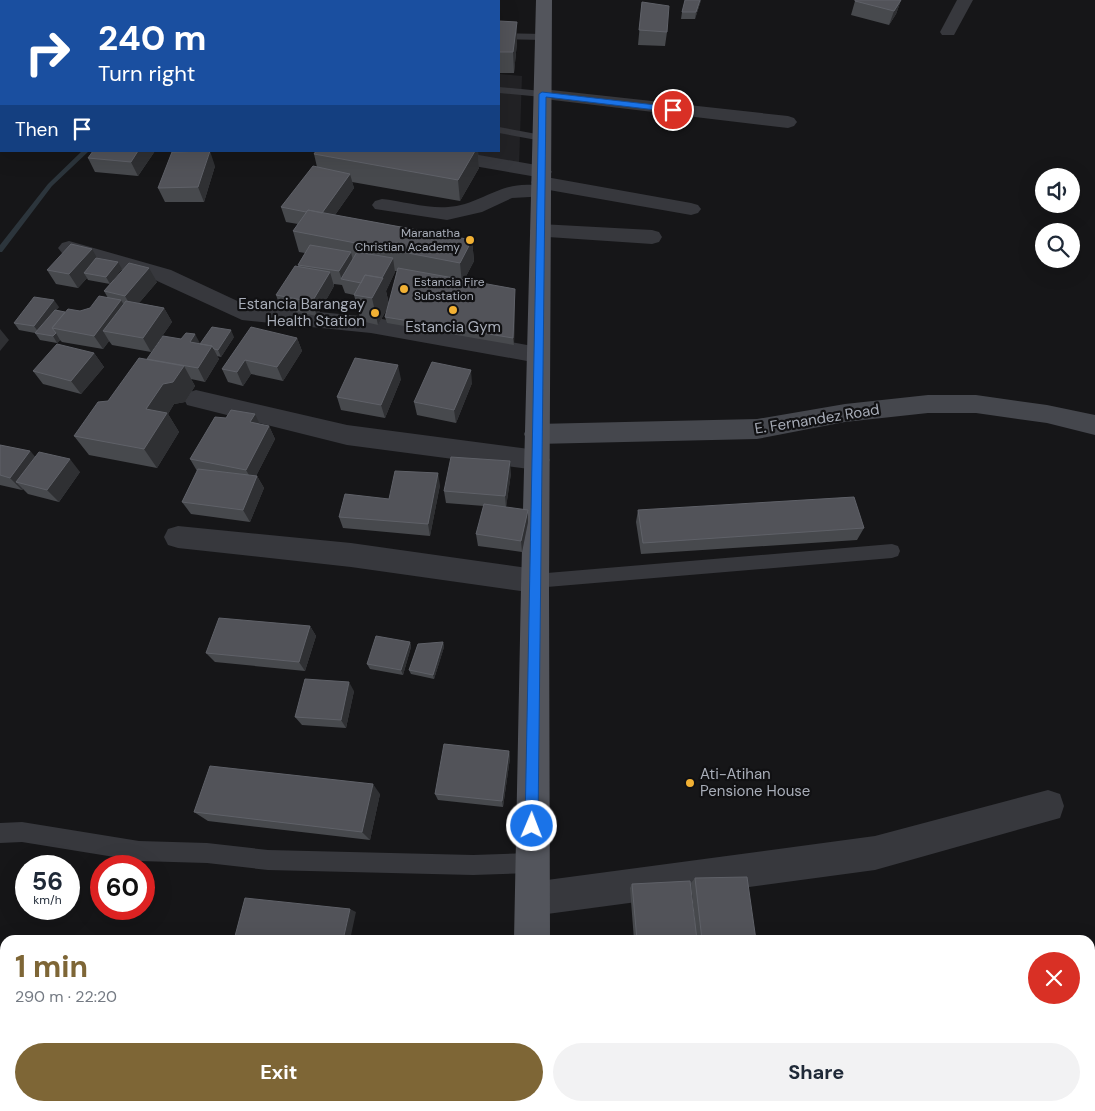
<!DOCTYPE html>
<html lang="en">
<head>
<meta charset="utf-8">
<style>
	body { margin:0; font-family:"DM Sans",sans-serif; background:#f2f2f3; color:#1f2937; height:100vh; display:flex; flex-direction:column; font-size:19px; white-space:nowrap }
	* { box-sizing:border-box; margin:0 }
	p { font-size:16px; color:#747a83 }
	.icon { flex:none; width:28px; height:28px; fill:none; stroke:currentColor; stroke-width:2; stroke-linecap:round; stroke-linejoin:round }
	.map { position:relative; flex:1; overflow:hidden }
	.drawer { position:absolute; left:0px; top:935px; width:1095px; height:176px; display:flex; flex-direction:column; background:#fff; border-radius:15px 15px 0 0; box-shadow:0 5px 20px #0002 }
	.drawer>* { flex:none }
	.hud { position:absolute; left:0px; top:0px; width:500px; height:152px; box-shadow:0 5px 20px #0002; background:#1a4fa0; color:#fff; overflow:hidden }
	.buttons { position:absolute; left:1035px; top:168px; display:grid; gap:10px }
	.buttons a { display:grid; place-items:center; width:45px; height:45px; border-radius:50%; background:#fff; box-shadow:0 5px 20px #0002; font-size:25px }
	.speed { position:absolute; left:15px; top:855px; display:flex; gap:10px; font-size:25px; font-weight:700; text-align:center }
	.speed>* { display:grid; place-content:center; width:65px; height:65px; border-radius:50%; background:#fff; box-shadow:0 5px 20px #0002; line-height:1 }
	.speed small { font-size:12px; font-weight:400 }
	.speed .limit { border:8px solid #d22; background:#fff; color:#111 }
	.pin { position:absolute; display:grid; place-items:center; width:42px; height:42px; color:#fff; margin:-21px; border:2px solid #fff; border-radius:50%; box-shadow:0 1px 5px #0007 }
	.me { position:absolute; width:55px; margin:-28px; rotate:1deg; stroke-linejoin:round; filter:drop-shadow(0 0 4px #0008) }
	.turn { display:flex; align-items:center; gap:18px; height:105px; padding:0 15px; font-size:22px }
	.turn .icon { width:65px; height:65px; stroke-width:2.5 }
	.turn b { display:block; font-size:35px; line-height:42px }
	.then { display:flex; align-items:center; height:48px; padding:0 15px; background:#0003; gap:10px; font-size:19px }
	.round { display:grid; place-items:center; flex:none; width:52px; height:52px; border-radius:26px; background:#f2f2f3 }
	.headline { display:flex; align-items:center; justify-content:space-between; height:85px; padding:0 15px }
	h1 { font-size:30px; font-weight:700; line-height:38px; color:#7e6636 }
	.button { display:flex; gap:10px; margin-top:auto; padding:10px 15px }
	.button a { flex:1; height:58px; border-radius:30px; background:#7e6636; color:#fff; font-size:20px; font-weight:700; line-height:58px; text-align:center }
	.button a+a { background:#f2f2f3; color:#1f2937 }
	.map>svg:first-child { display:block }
	.built { fill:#222225 }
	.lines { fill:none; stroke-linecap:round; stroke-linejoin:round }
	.stream { fill:#2c353c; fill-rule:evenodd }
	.lane { fill:#37383d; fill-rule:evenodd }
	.street { fill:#37383d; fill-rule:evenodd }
	.secondary { fill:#45474d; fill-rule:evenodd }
	.primary { fill:#53555c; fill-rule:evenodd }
	.wall { fill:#47494d; fill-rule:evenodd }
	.shaded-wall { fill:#2f3033 }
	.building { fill:#525359; stroke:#5f6168 }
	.route { fill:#1a73e8; stroke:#114b97 }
	.poi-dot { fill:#f2b134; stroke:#111113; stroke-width:2 }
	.labels { text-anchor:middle; stroke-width:4.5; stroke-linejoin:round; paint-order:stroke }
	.far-poi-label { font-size:12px; fill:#a8adb8; stroke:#111113; text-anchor:end }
	.poi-label { font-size:15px; fill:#a8adb8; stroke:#111113; text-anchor:end }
	.street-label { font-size:15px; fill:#a8adb8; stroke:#111113 }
</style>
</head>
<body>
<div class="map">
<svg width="1095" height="1111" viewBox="0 0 1095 1111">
	<rect width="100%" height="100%" fill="#161618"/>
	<path class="built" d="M499,74L522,76L519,165L439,151H499Z"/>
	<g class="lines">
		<path class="stream" d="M82,151H89L52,186L2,252H0V245L48,184Z"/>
		<path class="lane" d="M499,33L543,34L548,37L543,40L499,39Z
			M499,87L542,91L547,94L542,97L499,93Z
			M499,127L542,135L548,138L542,141L499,133Z
			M892,544L898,546L900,551L898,556L892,558L535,588L529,586L527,581L529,576L535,574Z
			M22,822L139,841L207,843L268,850L473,855L531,853L538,856L541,863L538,870L531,873L473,875L268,870L207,863L139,861L22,842L0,843V823Z"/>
		<path class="street" d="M957,0H973L954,35H942L940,32Z
			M0,85H1V95H0Z
			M542,89L788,116L794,118L797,122L794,126L788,128L536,98L533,94L536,90Z
			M413,151H456L542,166L549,168L552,172L546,177L691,203L698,205L701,209L698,213L691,215L549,190L551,192L548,196L512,198L482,212L447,220L375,209L372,205L375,201L382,199C401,201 430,209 448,207C480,205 498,182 533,185L531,182L537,177L422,157L415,155Z
			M540,224L652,230L659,232L662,237L659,242L652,244L533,236L530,231L533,226Z
			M69,241L171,270L246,305L371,317L538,347L546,349L550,355L546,361L538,363L371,333L242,320L155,280L62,253L58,248L62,243Z
			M196,390L347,425L537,450L546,453L550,460L546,467L537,470L347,445L187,405L184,399L187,393Z
			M178,526L351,543L535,569L545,572L549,581L545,590L535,593L351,567L178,548L168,545L164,537L168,529Z
			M1048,790L1060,794L1064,806L1060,818L875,870L532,916L520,911L515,899L520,887L532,882L875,836Z
			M0,950H5V986H0Z
			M1095,955V991L1090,992V956Z
			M1090,1092L1095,1102V1111H1057V1106H1090Z"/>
		<path class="secondary" d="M928,395H976L1047,405L1095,415V435L1047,423L976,413H928L845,422L757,439L536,444L527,441L524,434L527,427L536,424L757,419L845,404Z"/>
		<path class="primary" d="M536,0H552L549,588L550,940H514L521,588Z
			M510,1106H550V1111H510Z"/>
	</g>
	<path class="wall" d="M701,0L695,19H681L682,12Z
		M901,0L896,14L889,25L851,15L855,1Z
		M642,2L667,32L665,46L638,45Z
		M499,21L517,42L514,73H499Z
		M93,151H155L138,176L95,172L88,158Z
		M316,151H478L479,168L460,201L352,182L354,188L335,215L472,240L474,261L464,280L515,296L514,345L387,323L385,317L388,307L378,325L361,321L354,295L345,293L342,285L334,284V286L317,316L281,309L276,295L299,267L298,265L305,253L299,252L293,231L298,224L286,222L281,207L317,167L314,154ZM395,271H397L389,304L386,291L395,272Z
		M215,166L204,202H165L158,188Z
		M98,258L122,269L113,280L157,282L139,303L164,308L172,322L151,352L112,345L109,341L103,349L62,342L60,340L57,343L40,340L35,333L19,330L14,323L59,307L56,310L65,312L80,311L90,308L108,298L104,291L110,284L88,280L87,278L78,288L56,284L47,270Z
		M234,337L221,357L217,356L219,359L205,382L191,379L195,386L185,402L174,404L168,414L179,432L157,468L89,455L74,436L148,359L200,344Z
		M297,338L302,351L283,381L251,374L243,386L228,382L222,369Z
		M94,353L104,367L81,394L43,384L33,371Z
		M401,379L385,418L341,410L337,397Z
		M472,383L456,423L417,415L414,402Z
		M259,424L269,426L275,439L256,476H257L264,488L250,522L191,514L182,502L197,471L190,459Z
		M0,445L30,451L35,457L80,472L59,502L28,494L23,489L22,490L0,485Z
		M511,473L506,507L528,522L522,552L478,546L476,534L484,506L446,503L444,491Z
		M440,485L430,536L343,528L339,517Z
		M638,510L864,528L857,540L641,554L636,522Z
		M310,626L316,636L305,671L215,662L206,653Z
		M410,642L411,647L403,675L370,669L367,664Z
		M443,642L444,647L434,679L411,674L409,670Z
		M354,691L346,728L302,725L295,717Z
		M509,751L510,758L503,807L438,800L435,794Z
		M380,794L370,840L208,821L194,812Z
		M695,878L756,940H634L630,888L632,884L695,923L691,883Z
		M0,1008L5,1009V1091H0Z"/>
	<path class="shaded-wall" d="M700,0H701L695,19L696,12Z
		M901,0L896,14L889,25L894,11Z
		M517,22V42L514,73L513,52Z
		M138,151H155L138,176L131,162Z
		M210,151L215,166L204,202L198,187Z
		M475,151H478L479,168L460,201L458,180Z
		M350,174L354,188L325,229L321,215Z
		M472,240L474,261L462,284L460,263Z
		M92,249L100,263L84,273L87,278L78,288L69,274Z
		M351,252L354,266L342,280L339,271Z
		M393,258L395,272L386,291L389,305L378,325L372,298L377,286Z
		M118,262L122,269L110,284L106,277Z
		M149,268L157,282L133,310L125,296Z
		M330,272L334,286L317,316L312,302Z
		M515,289V296L514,345L513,338Z
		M54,300L59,307L39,333L34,326Z
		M121,300L129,314L103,331L109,341L103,349L94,336Z
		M164,308L172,322L151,352L143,338Z
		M0,329L9,340L0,351Z
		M231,330L234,337L221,357L218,350Z
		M56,333L60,340L57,343L53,336Z
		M195,334L202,347L190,342Z
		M297,338L302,351L283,381L277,367Z
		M212,346L219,359L205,382L198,368Z
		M94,353L104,367L81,394L71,381Z
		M245,360L251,374L243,386L237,372Z
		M398,365L401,379L385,418L381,405Z
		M184,366L195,386L185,402L174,404L168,414L179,432L157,468L144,449L146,409L163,384Z
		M471,370L472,383L456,423L454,410Z
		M255,414L261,427L250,422Z
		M269,426L275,439L253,482L246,470Z
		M30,451L42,464L16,482L23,489L22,490L10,478Z
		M70,459L80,472L59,502L47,490Z
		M510,461L511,473L506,508L505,496Z
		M438,473L440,485L430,536L428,524Z
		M257,476L264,488L250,522L243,510Z
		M528,510V522L522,552L521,541Z
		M310,626L316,636L305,671L299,662Z
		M410,642L411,647L403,675L401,670Z
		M443,642L444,647L434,679L433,675Z
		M349,682L354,691L346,728L341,720Z
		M509,751L510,758L503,807L502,801Z
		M373,784L380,794L370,840L362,832Z
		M350,909L356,912L350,940H343Z
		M225,1106H240L239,1111H224Z
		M367,1106H373L372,1111H367Z"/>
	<path class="building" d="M685,0H700L696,12H682Z
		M855,0H901L894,11L855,1Z
		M642,2L669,6L667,32L639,30Z
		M499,21L517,22L513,52H499Z
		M93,151H138L131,162L88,158Z
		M210,151L198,187L158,188L172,152Z
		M316,151H475L458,180L314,154Z
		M313,166L350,174L322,213L308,210L306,212L281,207Z
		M308,210L472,240L460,263L293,231Z
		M71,244L92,249L69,274L47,270Z
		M310,245L351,252L339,271L298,265Z
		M357,252L393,258L382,278L365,275L361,283L341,279Z
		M96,258L118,262L106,277L84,273Z
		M129,263L149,268L125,296L104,291Z
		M295,266L330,272L312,302L276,295Z
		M398,268L515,289L513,338L385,317Z
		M365,275L383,278L372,298L354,295Z
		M99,296L121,300L94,336L52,328L68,309L80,311L90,308Z
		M34,297L54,300L34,326L14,323Z
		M126,301L164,308L143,338L103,331Z
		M55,310L65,312L52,328L56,333L53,336L35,333Z
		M212,327L231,330L218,350L214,349L212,346L200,344Z
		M251,327L297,338L277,367L245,360L237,372L222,369Z
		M186,333L195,334L190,342L212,346L198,368L147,359L163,336L181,339Z
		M57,344L94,353L71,381L33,371Z
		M139,358L184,366L173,382L163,384L146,409L167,413L144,449L74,436L98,402L108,401Z
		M355,358L398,365L381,405L337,397Z
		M432,362L471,370L454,410L414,402Z
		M231,410L255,414L250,422L269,426L246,470L190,459L215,417L226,418Z
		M0,445L30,451L10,478L0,475Z
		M39,452L70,459L47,490L16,482Z
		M451,457L510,461L505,496L444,491Z
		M198,469L257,476L243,510L182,502Z
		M395,471L438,473L428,524L339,517L345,494L389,499Z
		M854,497L864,528L643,543L638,510Z
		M484,504L528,510L521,541L476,534Z
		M219,618L310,626L299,662L206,653Z
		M376,636L410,642L401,670L367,664Z
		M443,642L433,675L409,670L418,644Z
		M305,679L349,682L341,720L295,717Z
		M444,744L509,751L502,801L435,794Z
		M210,766L373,784L362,832L194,812Z
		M747,877L756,940H702L695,878Z
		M690,881L697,940H637L632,884Z
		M245,898L350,909L343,940H234Z
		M0,1011L5,1012V1091H0Z
		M158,1106H225L224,1111H157Z
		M257,1106H367V1111H255Z"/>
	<path class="route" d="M542,92L673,107L676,110L673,112L546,97L538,826L536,830L532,832L527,830L525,826L539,94Z"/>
	<g class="poi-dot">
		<circle cx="470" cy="240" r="5"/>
		<circle cx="404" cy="289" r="5"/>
		<circle cx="453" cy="310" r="5"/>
		<circle cx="375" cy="313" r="5"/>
		<circle cx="690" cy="783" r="5"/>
	</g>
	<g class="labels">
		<g class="far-poi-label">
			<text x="460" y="237">Maranatha<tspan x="460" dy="14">Christian Academy</tspan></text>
			<text x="414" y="286" text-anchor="start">Estancia Fire<tspan x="414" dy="14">Substation</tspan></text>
		</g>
		<g class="poi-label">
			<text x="365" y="309">Estancia Barangay<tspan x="365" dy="17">Health Station</tspan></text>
			<text x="453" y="332" text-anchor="middle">Estancia Gym</text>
			<text x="700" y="779" text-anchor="start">Ati-Atihan<tspan x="700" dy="17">Pensione House</tspan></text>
		</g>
		<g class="street-label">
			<text transform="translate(817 419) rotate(-9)" y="5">E. Fernandez Road</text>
		</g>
	</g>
</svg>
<div class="buttons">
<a><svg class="icon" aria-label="sound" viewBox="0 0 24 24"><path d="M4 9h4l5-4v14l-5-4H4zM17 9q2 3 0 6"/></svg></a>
<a><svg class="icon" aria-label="search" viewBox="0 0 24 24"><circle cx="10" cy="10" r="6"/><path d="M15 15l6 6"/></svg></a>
</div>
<div class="speed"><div>56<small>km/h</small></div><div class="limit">60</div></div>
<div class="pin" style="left:673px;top:110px;background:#d93025"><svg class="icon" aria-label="arrive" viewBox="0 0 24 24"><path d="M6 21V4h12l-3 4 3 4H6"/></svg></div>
<svg class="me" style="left:532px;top:826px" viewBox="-20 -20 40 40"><circle r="17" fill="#1a73e8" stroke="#fff" stroke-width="3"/><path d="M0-11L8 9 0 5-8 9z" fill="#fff"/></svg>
<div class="hud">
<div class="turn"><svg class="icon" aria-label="right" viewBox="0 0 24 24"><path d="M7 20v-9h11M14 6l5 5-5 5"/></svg><div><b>240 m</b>Turn right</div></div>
<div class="then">Then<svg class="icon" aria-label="arrive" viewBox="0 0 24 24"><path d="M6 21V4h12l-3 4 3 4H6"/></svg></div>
</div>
<section class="drawer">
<div class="headline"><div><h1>1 min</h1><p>290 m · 22:20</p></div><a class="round" style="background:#d93025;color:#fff"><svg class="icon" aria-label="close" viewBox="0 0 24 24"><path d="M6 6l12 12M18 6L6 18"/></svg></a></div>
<div class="button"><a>Exit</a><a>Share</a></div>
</section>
</div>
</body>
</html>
